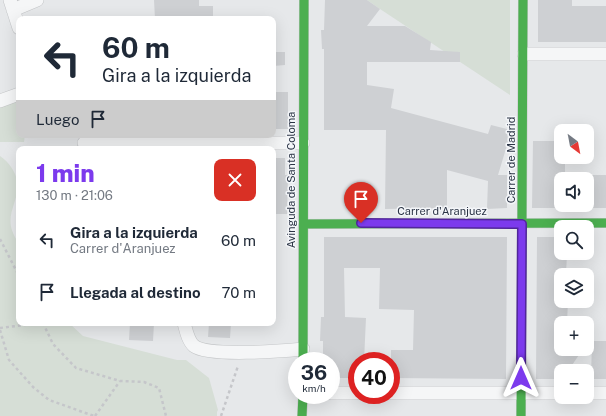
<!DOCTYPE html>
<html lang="es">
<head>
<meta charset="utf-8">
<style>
	body { margin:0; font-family:"Public Sans",sans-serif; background:#f6f6f7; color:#1f2937; height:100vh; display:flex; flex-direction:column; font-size:15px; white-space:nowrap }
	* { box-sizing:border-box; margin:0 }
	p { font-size:13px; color:#747a83 }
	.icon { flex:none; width:22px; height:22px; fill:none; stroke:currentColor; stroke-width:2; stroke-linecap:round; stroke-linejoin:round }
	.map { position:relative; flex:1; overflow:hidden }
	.side { position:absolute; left:16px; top:146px; width:260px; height:180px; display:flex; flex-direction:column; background:#fff; border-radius:8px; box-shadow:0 4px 16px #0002 }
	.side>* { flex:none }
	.top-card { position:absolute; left:16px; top:16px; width:260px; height:122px; border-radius:8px; box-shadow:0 4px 16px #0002; background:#fff; color:#1f2937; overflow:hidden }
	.needle { width:26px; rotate:148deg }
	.tools { position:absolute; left:554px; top:124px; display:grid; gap:8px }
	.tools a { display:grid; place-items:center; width:40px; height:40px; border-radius:8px; background:#fff; box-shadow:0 4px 16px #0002; font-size:20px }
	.speed { position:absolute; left:288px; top:352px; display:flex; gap:8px; font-size:20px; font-weight:700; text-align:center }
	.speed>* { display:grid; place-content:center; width:52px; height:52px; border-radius:50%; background:#fff; box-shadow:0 4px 16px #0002; line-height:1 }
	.speed small { font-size:10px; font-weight:400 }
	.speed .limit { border:6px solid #d22; background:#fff; color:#111 }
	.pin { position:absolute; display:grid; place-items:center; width:34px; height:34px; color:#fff; margin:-41px -17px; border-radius:50% 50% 50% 0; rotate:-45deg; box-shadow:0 0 4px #0007 }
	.pin .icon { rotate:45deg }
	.me { position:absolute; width:44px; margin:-22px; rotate:0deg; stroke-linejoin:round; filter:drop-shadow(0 0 3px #0008) }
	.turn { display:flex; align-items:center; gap:14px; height:84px; padding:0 20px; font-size:18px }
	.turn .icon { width:52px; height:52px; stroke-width:2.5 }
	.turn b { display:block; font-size:28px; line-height:34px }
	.then { display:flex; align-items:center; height:38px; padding:0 20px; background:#0003; gap:8px; font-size:15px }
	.round { display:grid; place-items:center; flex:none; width:42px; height:42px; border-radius:8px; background:#f6f6f7 }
	.headline { display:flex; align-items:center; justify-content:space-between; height:68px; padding:0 20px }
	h1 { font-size:24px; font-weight:800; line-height:30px; color:#7c3aed }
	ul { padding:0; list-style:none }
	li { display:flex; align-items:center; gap:12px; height:52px; padding:0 20px }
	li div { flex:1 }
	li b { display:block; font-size:15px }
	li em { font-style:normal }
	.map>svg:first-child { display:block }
	.green { fill:#d6ded6 }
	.building { fill:#ced0d3 }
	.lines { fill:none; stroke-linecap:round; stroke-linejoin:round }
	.street-casing { stroke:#c4c6c8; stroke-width:14 }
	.fast-casing { stroke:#c4c6c8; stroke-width:10 }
	.path { stroke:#c5c6ca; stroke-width:2.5; stroke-dasharray:3 3; stroke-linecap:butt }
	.street { stroke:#f5f6f7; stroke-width:13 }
	.fast { stroke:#4caf50; stroke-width:9 }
	.route-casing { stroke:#51269a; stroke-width:10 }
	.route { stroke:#7c3aed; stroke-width:7 }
	.labels { text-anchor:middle; stroke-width:3; stroke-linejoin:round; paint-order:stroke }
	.street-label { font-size:11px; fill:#2b3445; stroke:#f4f6f9 }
</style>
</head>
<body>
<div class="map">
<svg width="606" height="416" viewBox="0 0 606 416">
	<rect width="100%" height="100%" fill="#e6e8ea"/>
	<path class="green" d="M367,0H510V95L380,9Z
		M19,90V135H25L24,142H0V97Z
		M0,156C8,161 16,172 17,181L19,182C17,207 1,219 19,243V323H69L83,336L177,360H186L209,378L218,410L217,412V416H0Z"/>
	<path class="building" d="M154,0H199V6H213V19H155Z
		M325,0H367L380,9L367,26H405L431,42L430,50L460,52V62H367V85L394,89L391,108L488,134L491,125L507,129L508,142L498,175H507V208L487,209L488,181L447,170V208L385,209L386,130H324V49H322L321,30H324Z
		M538,0H572V6H606V42H538Z
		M273,52H285V65L273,66Z
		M273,92H288V129H273Z
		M533,141H561V157H565V179H561V208H532Z
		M273,158H285V175H288L287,214H273Z
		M587,175H606V208H587Z
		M324,237H507L506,379L391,378V350H413L414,310L379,309L380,268H344L345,317L366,318L364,361H357V378H331V361H323V341H320L321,317H324Z
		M537,237H561V253H567L566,275H561V301H568L567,323H561V349H563V352H581L568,371H561V379H536Z
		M130,323H154L153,341L129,340Z
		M209,323H231L230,338L208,337Z
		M592,341H606V379H591Z"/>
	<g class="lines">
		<defs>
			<path id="street" d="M10,0L19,28
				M13,10L37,0
				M524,54H606
				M0,101L19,94
				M84,143H303
				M184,323C186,330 188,341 194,346C209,357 282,351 303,349
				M331,393H357
				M391,393H561
				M587,393H606"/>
			<path id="fast" d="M303,224L606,223
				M303,361L304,0
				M302,416L303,395
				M521,416L523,0"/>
		</defs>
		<use href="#street" class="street-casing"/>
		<use href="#fast" class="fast-casing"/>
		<path class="path" d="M0,239L19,276
			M43,323L53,344L76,368L120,381L144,382L159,388L166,416
			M0,328L40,323
			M0,330L9,360L33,387L49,400L94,416
			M95,416L120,381
			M221,416L238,366"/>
		<use href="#street" class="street"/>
		<use href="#fast" class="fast"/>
	</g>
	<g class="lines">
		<defs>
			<path id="route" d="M361,223L522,224L521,378"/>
		</defs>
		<use href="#route" class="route-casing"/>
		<use href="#route" class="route"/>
	</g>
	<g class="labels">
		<g class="street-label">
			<text transform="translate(511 160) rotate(-90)" y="4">Carrer de Madrid</text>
			<text transform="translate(291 180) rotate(-90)" y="4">Avinguda de Santa Coloma</text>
			<text x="442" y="215">Carrer d'Aranjuez</text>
		</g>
	</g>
</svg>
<div class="tools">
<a><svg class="needle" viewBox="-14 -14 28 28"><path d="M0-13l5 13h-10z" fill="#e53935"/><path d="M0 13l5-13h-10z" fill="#747a83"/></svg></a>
<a><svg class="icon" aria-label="sound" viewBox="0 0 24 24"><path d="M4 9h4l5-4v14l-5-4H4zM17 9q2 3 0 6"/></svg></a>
<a><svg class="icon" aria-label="search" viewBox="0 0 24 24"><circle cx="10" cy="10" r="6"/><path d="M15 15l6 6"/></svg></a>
<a><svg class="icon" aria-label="layers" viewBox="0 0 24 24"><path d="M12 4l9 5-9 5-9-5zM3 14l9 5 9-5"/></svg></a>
<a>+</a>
<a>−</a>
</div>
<div class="speed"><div>36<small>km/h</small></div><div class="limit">40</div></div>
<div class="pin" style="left:361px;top:223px;background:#d93025"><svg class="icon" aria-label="arrive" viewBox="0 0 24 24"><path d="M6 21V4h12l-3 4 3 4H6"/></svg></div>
<svg class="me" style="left:521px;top:378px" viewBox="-20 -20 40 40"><path d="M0-17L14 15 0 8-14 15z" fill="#7c3aed" stroke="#fff" stroke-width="4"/></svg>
<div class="top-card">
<div class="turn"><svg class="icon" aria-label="left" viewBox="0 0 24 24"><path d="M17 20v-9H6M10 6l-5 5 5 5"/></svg><div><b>60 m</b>Gira a la izquierda</div></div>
<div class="then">Luego<svg class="icon" aria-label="arrive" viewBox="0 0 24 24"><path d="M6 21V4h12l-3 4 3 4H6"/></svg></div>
</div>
<section class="side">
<div class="headline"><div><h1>1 min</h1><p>130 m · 21:06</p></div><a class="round" style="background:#d93025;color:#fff"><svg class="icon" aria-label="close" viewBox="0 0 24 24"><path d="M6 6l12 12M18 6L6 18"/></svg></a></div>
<ul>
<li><svg class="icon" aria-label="left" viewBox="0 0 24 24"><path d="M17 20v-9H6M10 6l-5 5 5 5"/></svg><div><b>Gira a la izquierda</b><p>Carrer d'Aranjuez</p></div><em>60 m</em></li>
<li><svg class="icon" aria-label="arrive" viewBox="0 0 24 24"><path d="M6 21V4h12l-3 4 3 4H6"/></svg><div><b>Llegada al destino</b></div><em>70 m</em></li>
</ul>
</section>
</div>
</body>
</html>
